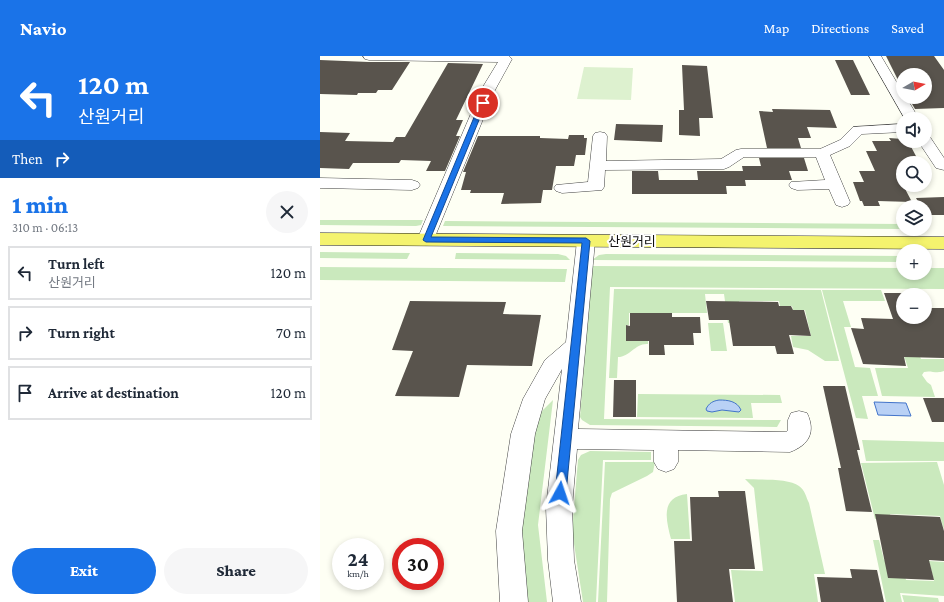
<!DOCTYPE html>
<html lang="en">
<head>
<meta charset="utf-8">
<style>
	body { margin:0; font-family:"Crimson Pro","Noto Sans KR",serif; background:#f6f6f7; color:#1f2937; height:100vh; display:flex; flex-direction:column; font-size:15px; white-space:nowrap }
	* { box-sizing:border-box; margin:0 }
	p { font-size:13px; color:#747a83 }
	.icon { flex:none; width:22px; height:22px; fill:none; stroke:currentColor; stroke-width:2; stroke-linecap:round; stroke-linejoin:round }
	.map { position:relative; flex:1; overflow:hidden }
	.drawer { display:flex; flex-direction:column; background:#fff; width:320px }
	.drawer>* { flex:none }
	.banner { background:#1a73e8; color:#fff; overflow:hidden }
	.needle { width:26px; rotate:80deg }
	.buttons { position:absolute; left:576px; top:12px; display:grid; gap:8px }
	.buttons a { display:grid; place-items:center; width:36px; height:36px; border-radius:50%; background:#fff; box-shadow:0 2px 6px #0003; font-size:20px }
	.speed { position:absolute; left:12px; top:482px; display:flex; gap:8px; font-size:20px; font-weight:700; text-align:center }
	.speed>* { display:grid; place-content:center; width:52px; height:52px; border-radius:50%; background:#fff; box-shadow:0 2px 6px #0003; line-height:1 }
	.speed small { font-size:10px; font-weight:400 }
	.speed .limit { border:6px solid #d22; background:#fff; color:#111 }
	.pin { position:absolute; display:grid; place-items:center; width:34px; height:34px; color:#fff; margin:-17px; border:2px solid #fff; border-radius:50%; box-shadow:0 1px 4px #0007 }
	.me { position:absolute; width:44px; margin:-22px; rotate:5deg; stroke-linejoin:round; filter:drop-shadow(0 0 3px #0008) }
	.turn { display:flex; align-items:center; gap:14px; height:84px; padding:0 12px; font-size:18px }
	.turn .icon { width:52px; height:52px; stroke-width:2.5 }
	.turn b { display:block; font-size:28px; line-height:34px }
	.then { display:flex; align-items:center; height:38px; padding:0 12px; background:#0003; gap:8px; font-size:15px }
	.round { display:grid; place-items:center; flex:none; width:42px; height:42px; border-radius:21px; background:#f6f6f7 }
	.head { display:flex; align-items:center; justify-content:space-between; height:68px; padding:0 12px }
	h1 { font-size:24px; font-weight:800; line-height:30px; color:#1a73e8 }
	.primary-button { display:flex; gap:8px; margin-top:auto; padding:8px 12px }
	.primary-button a { flex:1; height:46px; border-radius:24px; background:#1a73e8; color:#fff; font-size:16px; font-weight:800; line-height:46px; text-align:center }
	.primary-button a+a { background:#f6f6f7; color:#1f2937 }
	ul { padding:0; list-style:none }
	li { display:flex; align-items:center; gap:12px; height:54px; margin:0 8px 6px; padding:0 4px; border:2px solid #e0e1e3; border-radius:0px }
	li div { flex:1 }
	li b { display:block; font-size:15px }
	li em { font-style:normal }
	header { display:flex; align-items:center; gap:24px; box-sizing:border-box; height:56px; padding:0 20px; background:#1a73e8; color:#fff }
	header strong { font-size:19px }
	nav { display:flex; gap:22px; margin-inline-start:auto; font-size:14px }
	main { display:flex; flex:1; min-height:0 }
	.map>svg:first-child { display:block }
	.green { fill:#cae9bd }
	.pitch { fill:#ddf1cf }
	.water { fill:#b9d1f5; stroke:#4274ca }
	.building { fill:#59544d }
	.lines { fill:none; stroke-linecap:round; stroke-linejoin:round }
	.minor-casing { stroke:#434343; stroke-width:1 }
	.major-casing { stroke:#212121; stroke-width:1 }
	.minor { fill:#fff; fill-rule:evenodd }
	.major { fill:#f4f36e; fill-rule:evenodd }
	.route { fill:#1a73e8; stroke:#114b97 }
	.labels { text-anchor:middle; stroke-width:4; stroke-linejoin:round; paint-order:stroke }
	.street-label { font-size:13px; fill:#101010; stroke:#fff }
</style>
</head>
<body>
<header>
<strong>Navio</strong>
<nav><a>Map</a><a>Directions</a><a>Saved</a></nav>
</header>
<main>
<section class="drawer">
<div class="banner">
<div class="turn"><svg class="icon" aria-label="left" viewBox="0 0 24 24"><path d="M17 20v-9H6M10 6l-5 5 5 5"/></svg><div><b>120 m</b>산원거리</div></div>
<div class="then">Then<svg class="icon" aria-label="right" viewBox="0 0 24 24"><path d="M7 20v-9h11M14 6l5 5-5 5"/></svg></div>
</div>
<div class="head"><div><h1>1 min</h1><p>310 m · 06:13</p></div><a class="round"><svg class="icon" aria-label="close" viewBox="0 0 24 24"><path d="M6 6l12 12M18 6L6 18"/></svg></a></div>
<ul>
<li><svg class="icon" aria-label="left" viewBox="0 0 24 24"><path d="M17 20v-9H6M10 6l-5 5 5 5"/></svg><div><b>Turn left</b><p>산원거리</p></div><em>120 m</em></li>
<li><svg class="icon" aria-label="right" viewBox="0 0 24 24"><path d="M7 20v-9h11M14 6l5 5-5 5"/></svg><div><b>Turn right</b></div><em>70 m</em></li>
<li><svg class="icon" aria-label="arrive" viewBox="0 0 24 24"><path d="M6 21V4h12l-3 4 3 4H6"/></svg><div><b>Arrive at destination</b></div><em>120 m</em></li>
</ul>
<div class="primary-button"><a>Exit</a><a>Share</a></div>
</section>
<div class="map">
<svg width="624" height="546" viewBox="0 0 624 546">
	<rect width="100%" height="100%" fill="#fefff4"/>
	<path class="green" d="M0,164H103L101,169L96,170L0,169Z
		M125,165L583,168V173L123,170Z
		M0,196L90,197L87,203L0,202Z
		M136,197L238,198L246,200L250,204L135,203Z
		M286,198L583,200V206L272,204L279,199Z
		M272,210L583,212V217H605V212H624V233L290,231L284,363L461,364L457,371L270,369L262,364L260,361Z
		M0,211L247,213L245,226L0,224Z
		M294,233L501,234L519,305H505L488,294L473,291L471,280H491L485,254H473L472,250H460L459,245H419L422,267H408L404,238H385L387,257H309V269H306V285H328V288C315,287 310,301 298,301L297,322H289Z
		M502,234H561L565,245H523L531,271H524L535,311L550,312L558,340H542L548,363L536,362Z
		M583,261H585L601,303H624V315C616,318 611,314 604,316L602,319L607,326L611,329L615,341L562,340L555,312H588L575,272Z
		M388,267H403L407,295H391Z
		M318,338L460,339L462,347H431L433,362L317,361Z
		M233,344L218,469L227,546H204L197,464L211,366Z
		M542,384L624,386V405H546Z
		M270,395L331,396V404H283L276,546H263L252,475L258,404L261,399Z
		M285,406H335L333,416L327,420L292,437L290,443L287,546H278Z
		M617,406L624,429V474L620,460L570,458L572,464L555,463L541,407Z
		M425,423C439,424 469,422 479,430C485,434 486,441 489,447L505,518H494L498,546H415L411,514L443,515L434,432Z
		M367,438L370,483H351C346,464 340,441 367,438Z
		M553,484H559L564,504L581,506L586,524L614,525L609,505L624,506V540L580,537L582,546H566Z
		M582,539L618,542L619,546H584Z"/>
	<path class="pitch" d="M264,11L313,12L311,44L257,43Z"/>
	<path class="water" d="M399,344C408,344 417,345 421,354L419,356L402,354L392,356L387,355L386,353C389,347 393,345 399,344Z
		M554,346L586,347L591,360L558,359Z"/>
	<path class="building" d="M566,0H614L624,14V52L595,53L588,41H605V19H583V34Z
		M0,4L49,6H90L72,34H58L56,37H38L37,39L0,38Z
		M515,4H533L550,39H531Z
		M128,7L163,8L136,64H143L136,80H140L125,115H106L111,105L81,104L79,107H33L29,113L0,112V76L30,77L25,85L73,86L76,81H85Z
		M362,9L387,10L393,62H379L380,80L359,79V54H364Z
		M452,53L510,54L517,72L487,71L491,82H478L481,92H447L439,55L453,56Z
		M296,68L343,69L342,86L294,84Z
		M249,79H264V82H267L265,99H256L254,110H236L232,134H223L221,147L181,148L184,137H150L151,134H141L146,116H143L158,80H220V82L248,83Z
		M569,82L583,83V85H588L597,102H587L589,107H583V129L592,146L558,145L560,150H544L542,145H540L533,126H544L539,115H555L546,95H557L552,85H571Z
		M439,102H484L488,115H469L472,124H425L426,130H406L407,138H312V115H338L339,124H378L377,115H423L422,110H441Z
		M624,141V159H605V151H601L596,142Z
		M564,237H600V239H583V261H605V249L606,252H624V302L584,301L586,310L543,308L531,272L544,273L541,262L573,263Z
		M90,245L186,246L183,258L221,259L212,310L147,309L139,341L75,340L93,295L72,294Z
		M386,245L458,246L459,250H471L473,254H484L491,280L469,279L474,298H457L455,290H413L409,264H389Z
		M310,257H352V261H380L381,277H373L374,289H344L345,299H329V285H306V269L310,270Z
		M294,324H316V361H293Z
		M503,330H525L540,394H537L552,456L526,455L518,412H521Z
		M603,342H624V366H612Z
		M398,435H425L435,513H409L413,546H357L354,485H372L370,441H399Z
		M555,458L620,461L624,475V505L609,504L614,524L568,522Z
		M530,513L557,514L564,546H501L497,521L532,522Z"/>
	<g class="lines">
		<defs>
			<path id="minor" d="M43,0H189L192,3L175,34L112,188L106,189L100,188L97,184L161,34L178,6L49,4L45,3Z
				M549,0H561L583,37V41H586L599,63H585Z
				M583,68V76L542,78L530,90L510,99L530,146L528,149L522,151L516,149L509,133L477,134L471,132L469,129L471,126L505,124L496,101H424L409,111L404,113L285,114L284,131L282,134L242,137L236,135L234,132L236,129L268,126L273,80L275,77L280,76L285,77L287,80L286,105L401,103L416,94L421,93H500L520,84L533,71Z
				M605,80L610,81L624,102V114L616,112L598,85H605Z
				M0,122L92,124L98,126L100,129L98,132L92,134L0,132Z
				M266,180L272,181L275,185L258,373L466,376L468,374V364L471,357L479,355L487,357C496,376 489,389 470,396L358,394V406L354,413L346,416L338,413L334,406V394L257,393L252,451L254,504L261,546H233L228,504L226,451L242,313L225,343L215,378L202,475L208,546H180L176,475L191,378L203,343L225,304L246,286L257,185L260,181Z"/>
			<path id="major" d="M0,177L624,181V193L0,189Z"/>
		</defs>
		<use href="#minor" class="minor-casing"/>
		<use href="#major" class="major-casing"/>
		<use href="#minor" class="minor"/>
		<use href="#major" class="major"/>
	</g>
	<path class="route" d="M163,45L166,47L111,181L266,182L270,185L246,437L244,441L240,442L236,441L235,437L262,187L106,186L103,184L160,47Z"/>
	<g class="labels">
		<g class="street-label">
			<text x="312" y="190">산원거리</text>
		</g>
	</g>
</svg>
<div class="buttons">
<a><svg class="needle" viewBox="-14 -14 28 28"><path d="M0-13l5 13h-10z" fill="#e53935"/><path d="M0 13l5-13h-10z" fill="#747a83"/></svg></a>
<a><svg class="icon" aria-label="sound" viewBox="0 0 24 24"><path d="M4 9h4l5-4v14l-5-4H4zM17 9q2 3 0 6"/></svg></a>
<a><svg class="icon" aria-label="search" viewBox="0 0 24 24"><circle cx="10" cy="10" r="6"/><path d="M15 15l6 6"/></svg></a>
<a><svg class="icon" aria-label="layers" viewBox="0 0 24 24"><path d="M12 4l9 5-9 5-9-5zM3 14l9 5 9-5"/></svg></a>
<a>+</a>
<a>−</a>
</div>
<div class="speed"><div>24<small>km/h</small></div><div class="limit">30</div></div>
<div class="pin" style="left:163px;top:47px;background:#d93025"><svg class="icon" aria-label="arrive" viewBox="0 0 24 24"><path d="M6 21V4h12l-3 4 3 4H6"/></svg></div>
<svg class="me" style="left:240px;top:437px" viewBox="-20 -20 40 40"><path d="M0-17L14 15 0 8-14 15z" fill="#1a73e8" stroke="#fff" stroke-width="4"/></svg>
</div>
</main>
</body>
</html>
